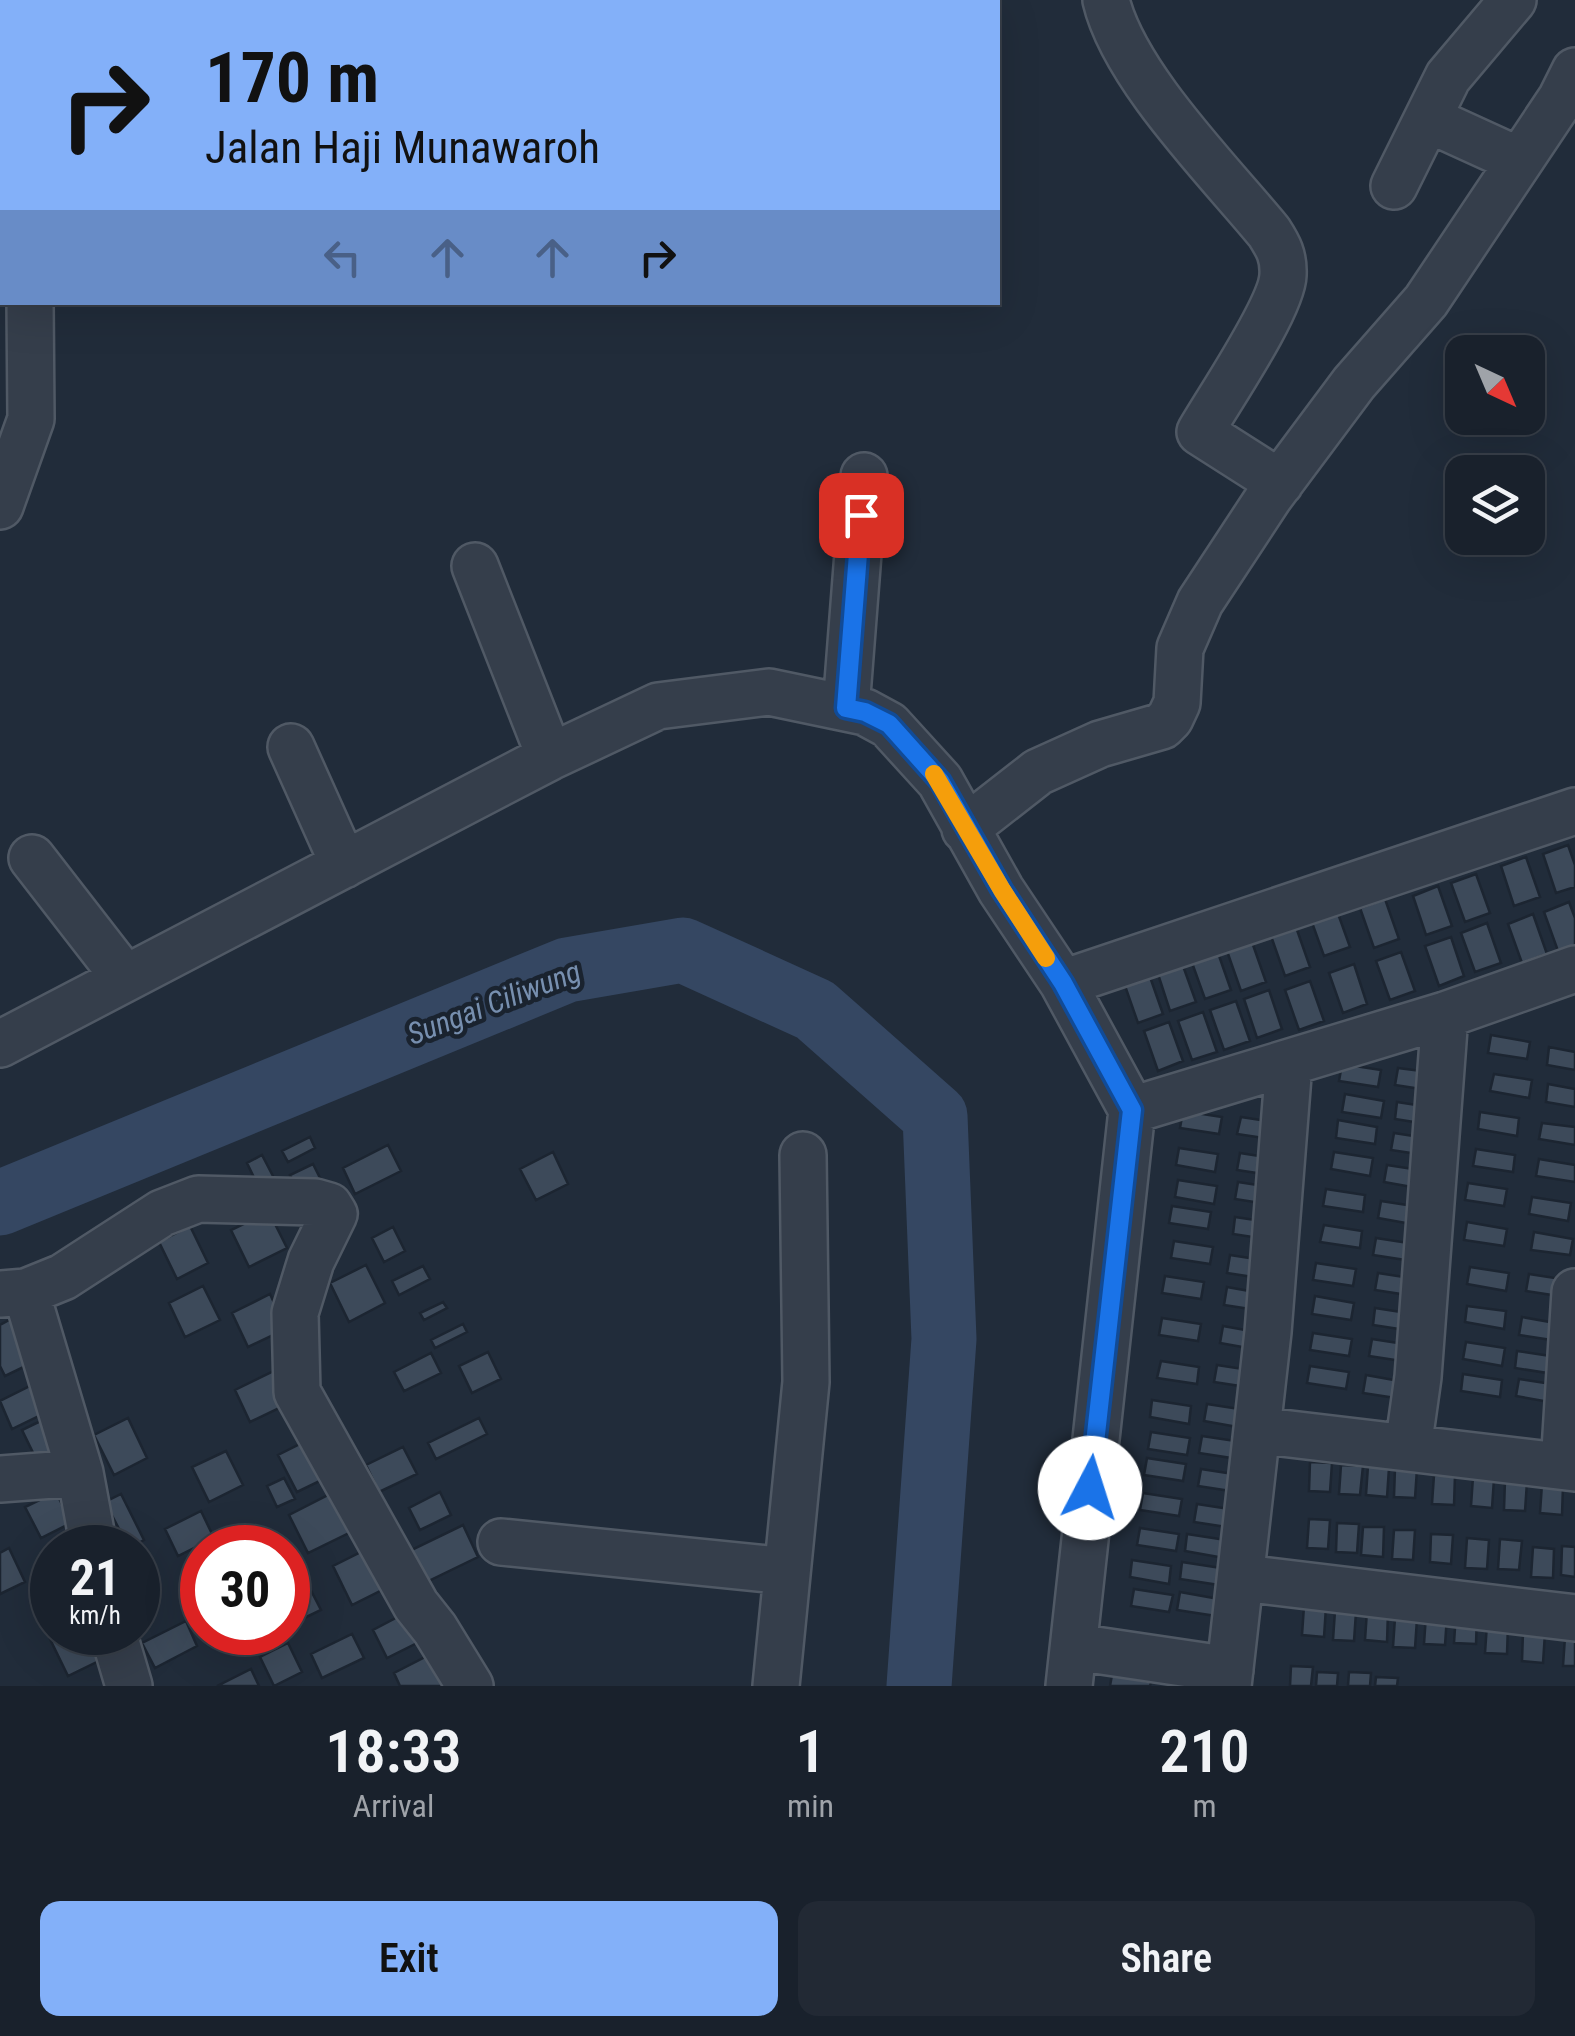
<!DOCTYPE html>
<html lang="en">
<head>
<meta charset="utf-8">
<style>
	body { margin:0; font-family:"Roboto Condensed",sans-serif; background:#222934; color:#f1f3f6; height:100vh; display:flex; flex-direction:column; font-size:38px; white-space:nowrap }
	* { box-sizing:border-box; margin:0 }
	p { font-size:32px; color:#9fa3a9 }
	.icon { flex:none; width:55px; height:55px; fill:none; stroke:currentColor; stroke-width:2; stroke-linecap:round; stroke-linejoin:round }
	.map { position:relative; height:1686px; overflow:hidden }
	.sheet { display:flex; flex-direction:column; background:#19212c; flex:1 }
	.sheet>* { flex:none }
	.top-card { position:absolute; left:0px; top:0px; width:1000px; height:305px; box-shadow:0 10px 40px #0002,0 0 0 2px #373e48; background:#83b0f9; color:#111; overflow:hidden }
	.needle { width:65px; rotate:136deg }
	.controls { position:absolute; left:1445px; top:335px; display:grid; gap:20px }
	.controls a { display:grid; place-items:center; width:100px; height:100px; border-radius:20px; background:#19212c; box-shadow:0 10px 40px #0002,0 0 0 2px #373e48; font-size:50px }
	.speed { position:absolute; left:30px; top:1525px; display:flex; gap:20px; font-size:50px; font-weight:700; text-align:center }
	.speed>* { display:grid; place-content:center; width:130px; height:130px; border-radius:50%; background:#19212c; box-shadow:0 10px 40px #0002,0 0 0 2px #373e48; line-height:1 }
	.speed small { font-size:25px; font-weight:400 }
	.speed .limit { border:15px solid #d22; background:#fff; color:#111 }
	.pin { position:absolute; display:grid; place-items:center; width:85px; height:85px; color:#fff; margin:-42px; border-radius:20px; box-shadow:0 5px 15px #0006 }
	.me { position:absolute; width:110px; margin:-55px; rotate:5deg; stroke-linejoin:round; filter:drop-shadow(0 0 8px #0008) }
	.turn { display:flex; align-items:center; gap:35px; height:210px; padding:0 40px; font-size:45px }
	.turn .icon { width:130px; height:130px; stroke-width:2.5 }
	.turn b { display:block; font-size:70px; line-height:85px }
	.lanes { display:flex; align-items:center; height:95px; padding:0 40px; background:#0003; justify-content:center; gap:50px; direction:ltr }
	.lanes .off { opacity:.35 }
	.eta { display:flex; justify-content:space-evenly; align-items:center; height:170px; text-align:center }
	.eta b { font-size:60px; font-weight:600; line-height:70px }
	.action { display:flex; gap:20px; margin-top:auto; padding:20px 40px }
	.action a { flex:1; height:115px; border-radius:20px; background:#83b0f9; color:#111; font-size:40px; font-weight:600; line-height:115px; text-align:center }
	.action a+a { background:#222934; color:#f1f3f6 }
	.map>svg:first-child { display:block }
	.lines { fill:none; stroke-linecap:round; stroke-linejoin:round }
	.river { stroke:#354762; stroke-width:65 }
	.building { fill:#3d4a5a; stroke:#1c2531; stroke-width:2.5 }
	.minor-casing { stroke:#505965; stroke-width:50 }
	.minor { stroke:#353e4b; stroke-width:45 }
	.route-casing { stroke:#114b97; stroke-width:25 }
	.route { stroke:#1a73e8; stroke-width:18 }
	.slow { stroke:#f59e0b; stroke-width:18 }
	.labels { text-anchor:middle; stroke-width:9; stroke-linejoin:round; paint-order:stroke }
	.water-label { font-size:30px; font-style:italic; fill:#778faf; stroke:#1a232f }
</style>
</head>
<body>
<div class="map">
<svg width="1575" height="1686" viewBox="0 0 1575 1686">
	<rect width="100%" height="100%" fill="#212c3a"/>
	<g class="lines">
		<path class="river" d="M0,1203L567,970L683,950L815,1010L935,1116L944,1339L919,1686"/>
	</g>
	<path class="building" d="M1568,845L1575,865V887L1556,893L1543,854Z
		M1526,857L1540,897L1514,906L1501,866Z
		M1476,874L1490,913L1465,922L1451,883Z
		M1438,886L1452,926L1426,935L1413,896Z
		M1385,899L1399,939L1374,948L1360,908Z
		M1569,902L1575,918V945L1558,951L1544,912Z
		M1336,908L1350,947L1324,956L1310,917Z
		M1533,914L1547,954L1522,963L1508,924Z
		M1487,923L1501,963L1475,972L1461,933Z
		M1296,927L1310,967L1285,976L1271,936Z
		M1451,937L1464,976L1439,986L1425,946Z
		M1252,942L1266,982L1241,991L1227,951Z
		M1217,950L1231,990L1205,999L1191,960Z
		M1401,952L1415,991L1390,1000L1376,961Z
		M1182,963L1196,1002L1170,1011L1157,971Z
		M1354,964L1367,1004L1343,1013L1329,973Z
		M1149,974L1163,1014L1138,1023L1124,983Z
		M1310,981L1324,1021L1299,1030L1285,990Z
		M1269,990L1282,1029L1257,1038L1244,999Z
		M1236,1001L1250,1041L1224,1050L1210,1010Z
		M1203,1012L1217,1052L1192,1060L1178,1021Z
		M1169,1022L1183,1061L1158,1071L1144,1031Z
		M1491,1035L1530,1042L1527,1059L1488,1053Z
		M1549,1047L1575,1052V1070L1547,1065Z
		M1342,1064L1381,1070L1378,1087L1339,1081Z
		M1398,1068L1437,1073L1434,1091L1395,1085Z
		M1494,1074L1532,1080L1529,1098L1490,1091Z
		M1548,1084L1575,1089V1107L1546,1102Z
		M1345,1094L1384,1101L1381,1118L1342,1112Z
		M1397,1102L1436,1108L1433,1125L1395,1119Z
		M1183,1111L1222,1117L1219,1134L1180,1128Z
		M1480,1112L1519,1118L1517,1136L1478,1129Z
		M1241,1117L1280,1123L1277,1140L1237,1134Z
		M1338,1120L1377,1127L1375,1144L1336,1138Z
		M1542,1123L1575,1127V1145L1539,1139Z
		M1394,1133L1433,1139L1431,1156L1391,1150Z
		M310,1137L315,1148L288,1162L282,1151Z
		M388,1145L401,1171L355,1194L343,1168Z
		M1179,1148L1218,1154L1215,1172L1176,1165Z
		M1476,1149L1515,1155L1513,1172L1473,1166Z
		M553,1152L568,1184L536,1200L520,1169Z
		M1334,1152L1373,1158L1370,1176L1331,1169Z
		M1240,1153L1279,1159L1276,1176L1237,1170Z
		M262,1155L275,1180L259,1188L247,1163Z
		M1539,1159L1575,1165V1182L1536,1176Z
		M313,1164L324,1186L301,1197L290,1175Z
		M1387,1165L1426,1171L1423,1189L1384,1182Z
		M1178,1180L1217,1186L1214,1204L1175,1197Z
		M1238,1182L1277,1188L1274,1205L1235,1199Z
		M1468,1183L1507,1189L1504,1206L1465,1200Z
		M1326,1189L1365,1195L1363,1212L1323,1206Z
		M1532,1197L1571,1203L1568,1221L1529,1214Z
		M1381,1201L1420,1207L1417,1225L1378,1218Z
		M1172,1206L1211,1212L1208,1229L1169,1223Z
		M269,1212L287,1248L249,1267L231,1230Z
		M1235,1217L1275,1223L1272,1240L1233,1234Z
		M1467,1222L1507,1229L1504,1246L1464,1240Z
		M1324,1225L1362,1231L1360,1248L1320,1242Z
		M190,1226L208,1263L177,1279L159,1242Z
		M393,1227L405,1251L384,1262L372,1238Z
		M1534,1232L1573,1239L1570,1255L1531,1250Z
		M1376,1238L1415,1244L1412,1261L1373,1255Z
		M1174,1241L1213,1247L1210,1264L1171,1258Z
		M1230,1255L1269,1261L1266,1279L1227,1273Z
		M1316,1263L1356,1269L1353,1286L1313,1280Z
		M366,1265L385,1303L349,1322L330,1283Z
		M423,1266L430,1279L399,1295L392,1281Z
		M1470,1267L1509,1273L1506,1291L1467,1284Z
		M1378,1273L1417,1279L1414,1296L1375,1290Z
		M1529,1274L1568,1280L1565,1297L1526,1291Z
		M1165,1276L1204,1282L1201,1299L1162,1293Z
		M203,1286L220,1320L185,1337L169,1303Z
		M1227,1287L1266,1294L1263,1311L1224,1305Z
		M270,1294L286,1329L248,1347L232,1313Z
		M1315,1296L1354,1303L1351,1320L1312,1314Z
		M443,1302L447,1308L424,1320L420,1313Z
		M1467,1306L1506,1311L1504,1329L1465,1322Z
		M1375,1308L1414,1314L1412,1331L1373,1325Z
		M1522,1317L1561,1324L1558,1341L1519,1335Z
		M1162,1318L1201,1324L1198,1341L1159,1335Z
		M11,1319L32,1363L5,1376L0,1366V1325Z
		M463,1324L467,1332L435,1348L431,1340Z
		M1223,1326L1262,1333L1259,1350L1220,1343Z
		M1313,1333L1352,1339L1349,1356L1310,1350Z
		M1372,1339L1411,1345L1408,1362L1369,1356Z
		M1466,1342L1505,1348L1502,1366L1463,1359Z
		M1517,1351L1557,1357L1554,1374L1515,1368Z
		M488,1352L501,1379L472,1393L459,1366Z
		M431,1353L441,1373L404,1391L394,1372Z
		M1161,1361L1199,1367L1197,1384L1157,1378Z
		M1217,1365L1256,1371L1253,1388L1214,1382Z
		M1310,1366L1349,1372L1346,1389L1307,1383Z
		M280,1368L296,1400L250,1422L235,1390Z
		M1463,1374L1502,1380L1500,1397L1461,1391Z
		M1366,1375L1405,1382L1402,1399L1363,1393Z
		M1519,1379L1558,1385L1555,1403L1516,1396Z
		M38,1382L51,1410L12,1429L0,1401Z
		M1152,1400L1191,1406L1189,1424L1150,1417Z
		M1207,1404L1246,1410L1243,1428L1204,1421Z
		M53,1415L72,1453L41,1469L22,1430Z
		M128,1418L147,1458L114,1475L94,1435Z
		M479,1418L487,1434L436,1459L428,1443Z
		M1151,1432L1190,1438L1187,1455L1148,1449Z
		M1202,1436L1242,1442L1238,1459L1199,1453Z
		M308,1440L326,1478L297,1492L278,1455Z
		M403,1447L417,1474L379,1492L366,1465Z
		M226,1451L243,1485L209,1502L192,1467Z
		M1147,1458L1186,1464L1183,1481L1144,1475Z
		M1310,1462L1332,1463L1330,1492L1309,1491Z
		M1341,1465L1363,1466L1360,1495L1339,1494Z
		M1368,1466L1389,1468L1387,1497L1366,1495Z
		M1395,1468L1417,1469L1415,1498L1394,1497Z
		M1201,1469L1240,1475L1237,1492L1198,1486Z
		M1434,1475H1455L1454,1505L1432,1504Z
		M1473,1477L1494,1479L1492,1508L1471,1506Z
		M284,1478L295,1499L277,1507L267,1486Z
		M1505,1480L1527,1482L1525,1511L1504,1510Z
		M1542,1484L1563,1486L1562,1515L1540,1513Z
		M336,1491L355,1530L308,1553L289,1515Z
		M56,1492L71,1523L41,1538L25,1507Z
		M440,1492L451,1515L420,1530L409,1508Z
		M1143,1493L1182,1499L1179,1516L1140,1510Z
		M121,1494L144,1540L129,1548L105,1502Z
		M1197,1504L1236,1510L1233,1528L1194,1522Z
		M201,1511L214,1538L178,1556L165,1529Z
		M1309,1519L1330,1520L1328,1549L1307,1548Z
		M1337,1523L1359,1524L1357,1553L1336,1552Z
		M463,1525L478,1557L414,1588L399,1556Z
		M1363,1527H1384L1383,1557L1361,1555Z
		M1140,1528L1179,1534L1176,1551L1137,1545Z
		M1394,1530H1415L1413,1560L1392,1559Z
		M1187,1534L1226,1540L1224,1558L1185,1551Z
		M1431,1534L1453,1535L1451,1564L1430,1562Z
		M278,1535L284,1548H252Z
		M1467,1538L1489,1540L1487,1569L1465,1568Z
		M1500,1539L1522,1541L1519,1570L1498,1569Z
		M377,1544L396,1583L352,1605L333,1566Z
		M1562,1546L1575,1547V1577L1561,1575Z
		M1533,1547L1554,1549L1553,1578L1531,1577Z
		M9,1548L25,1582L0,1594V1553Z
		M1132,1560L1171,1566L1169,1584L1130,1577Z
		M1182,1562L1221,1568L1219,1585L1180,1579Z
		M202,1563V1601L187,1571Z
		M303,1575L321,1610L296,1622L288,1605V1583Z
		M1134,1589L1173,1595L1169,1612L1131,1606Z
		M1180,1592L1219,1599L1216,1616L1177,1610Z
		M1304,1606L1326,1607L1324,1637L1302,1635Z
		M411,1610L425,1639L387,1658L373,1630Z
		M1335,1611L1356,1612L1354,1641L1333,1640Z
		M1367,1611L1388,1612L1387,1642L1365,1640Z
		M1456,1613L1477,1614L1476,1644L1454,1643Z
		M1426,1615L1447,1616L1445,1645L1424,1644Z
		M1395,1618L1417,1619L1415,1648L1393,1647Z
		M186,1621L197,1646L155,1668L142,1643Z
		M1487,1624L1508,1625L1507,1654L1485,1653Z
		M63,1632H103L113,1654L68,1676L50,1639Z
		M1523,1632L1545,1633L1543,1663L1522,1661Z
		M352,1634L364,1658L322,1678L311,1654Z
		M1565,1637H1575V1666H1563Z
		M288,1643L302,1672L274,1686L260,1657Z
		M435,1652L450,1683L443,1686H400L394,1673Z
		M1291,1666L1313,1667L1311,1686H1290Z
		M251,1669L259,1686H217Z
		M1317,1672L1338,1673L1337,1686H1316Z
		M1349,1672L1371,1673L1370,1686H1348Z
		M1112,1675L1151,1682L1150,1686H1110Z
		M1376,1677L1398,1678L1397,1686H1375Z"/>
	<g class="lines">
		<defs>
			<path id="minor" d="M862,0L864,2
				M1106,0C1124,76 1219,171 1269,232C1278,246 1284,256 1283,275C1282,307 1219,399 1200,432L1280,483
				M611,2L613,0
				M1428,119L1518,160
				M0,151H2
				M1394,186L1448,77L1513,0
				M0,506L31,419L30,302
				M475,566L550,757
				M846,708L864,476
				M291,747L344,865
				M965,829L1038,772L1100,744L1162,726L1170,718L1177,703L1180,648L1200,602L1269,497L1354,383L1426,301L1561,99L1575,71
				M32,858L125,978
				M1063,983L1575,811
				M0,1044L550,757L658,706L769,692L865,712L889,725L940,781L1001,890L1063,983L1132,1110L1069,1686
				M1132,1110L1445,1015L1575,969
				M26,1292L80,1473L94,1548
				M0,1294L26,1292L63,1277L162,1213L198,1199L315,1202L329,1206L334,1214L311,1261L295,1313L297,1392L416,1605L435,1629L470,1686
				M1257,1430L1575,1468
				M1408,1448L1418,1377L1445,1015
				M1564,1466L1575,1292
				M0,1479L80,1473
				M501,1542L787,1571
				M1243,1578L1575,1618
				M113,1632L129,1686
				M1075,1647L1230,1670
				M776,1686L806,1382L803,1155
				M1228,1686L1268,1332L1289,1063"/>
		</defs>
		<use href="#minor" class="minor-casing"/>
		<use href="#minor" class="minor"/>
	</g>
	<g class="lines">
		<defs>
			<path id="route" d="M861,515L846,708L865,712L889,724L940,781L1002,890L1063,983L1132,1110L1090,1488"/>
		</defs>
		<use href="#route" class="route-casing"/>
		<use href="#route" class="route"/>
		<path class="slow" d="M934,774L1002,890L1046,958"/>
	</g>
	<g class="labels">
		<g class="water-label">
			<text transform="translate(494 1003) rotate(-21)" y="10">Sungai Ciliwung</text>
		</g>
	</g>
</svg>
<div class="controls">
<a><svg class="needle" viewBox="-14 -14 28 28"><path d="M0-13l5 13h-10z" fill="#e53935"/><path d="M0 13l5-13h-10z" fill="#9fa3a9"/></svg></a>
<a><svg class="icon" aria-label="layers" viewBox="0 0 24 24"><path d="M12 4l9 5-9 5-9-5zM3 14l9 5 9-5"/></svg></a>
</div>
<div class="speed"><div>21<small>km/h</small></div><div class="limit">30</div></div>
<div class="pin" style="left:861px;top:515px;background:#d93025"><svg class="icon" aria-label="arrive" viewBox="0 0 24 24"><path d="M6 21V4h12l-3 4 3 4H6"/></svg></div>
<svg class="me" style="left:1090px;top:1488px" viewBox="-20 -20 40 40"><circle r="19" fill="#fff"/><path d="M0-13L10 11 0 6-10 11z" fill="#1a73e8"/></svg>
<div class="top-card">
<div class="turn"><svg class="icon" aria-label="right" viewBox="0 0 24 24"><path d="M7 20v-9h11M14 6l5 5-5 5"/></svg><div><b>170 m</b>Jalan Haji Munawaroh</div></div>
<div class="lanes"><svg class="icon off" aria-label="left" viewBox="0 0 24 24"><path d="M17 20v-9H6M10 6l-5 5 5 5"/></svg><svg class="icon off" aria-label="ahead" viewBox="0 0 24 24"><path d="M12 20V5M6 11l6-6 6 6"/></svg><svg class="icon off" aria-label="ahead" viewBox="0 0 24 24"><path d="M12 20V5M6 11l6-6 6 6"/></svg><svg class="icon" aria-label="right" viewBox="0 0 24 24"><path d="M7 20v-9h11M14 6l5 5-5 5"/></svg></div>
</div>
</div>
<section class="sheet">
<div class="eta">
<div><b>18:33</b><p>Arrival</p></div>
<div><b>1</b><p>min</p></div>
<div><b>210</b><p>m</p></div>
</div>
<div class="action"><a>Exit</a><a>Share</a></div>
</section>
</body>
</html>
